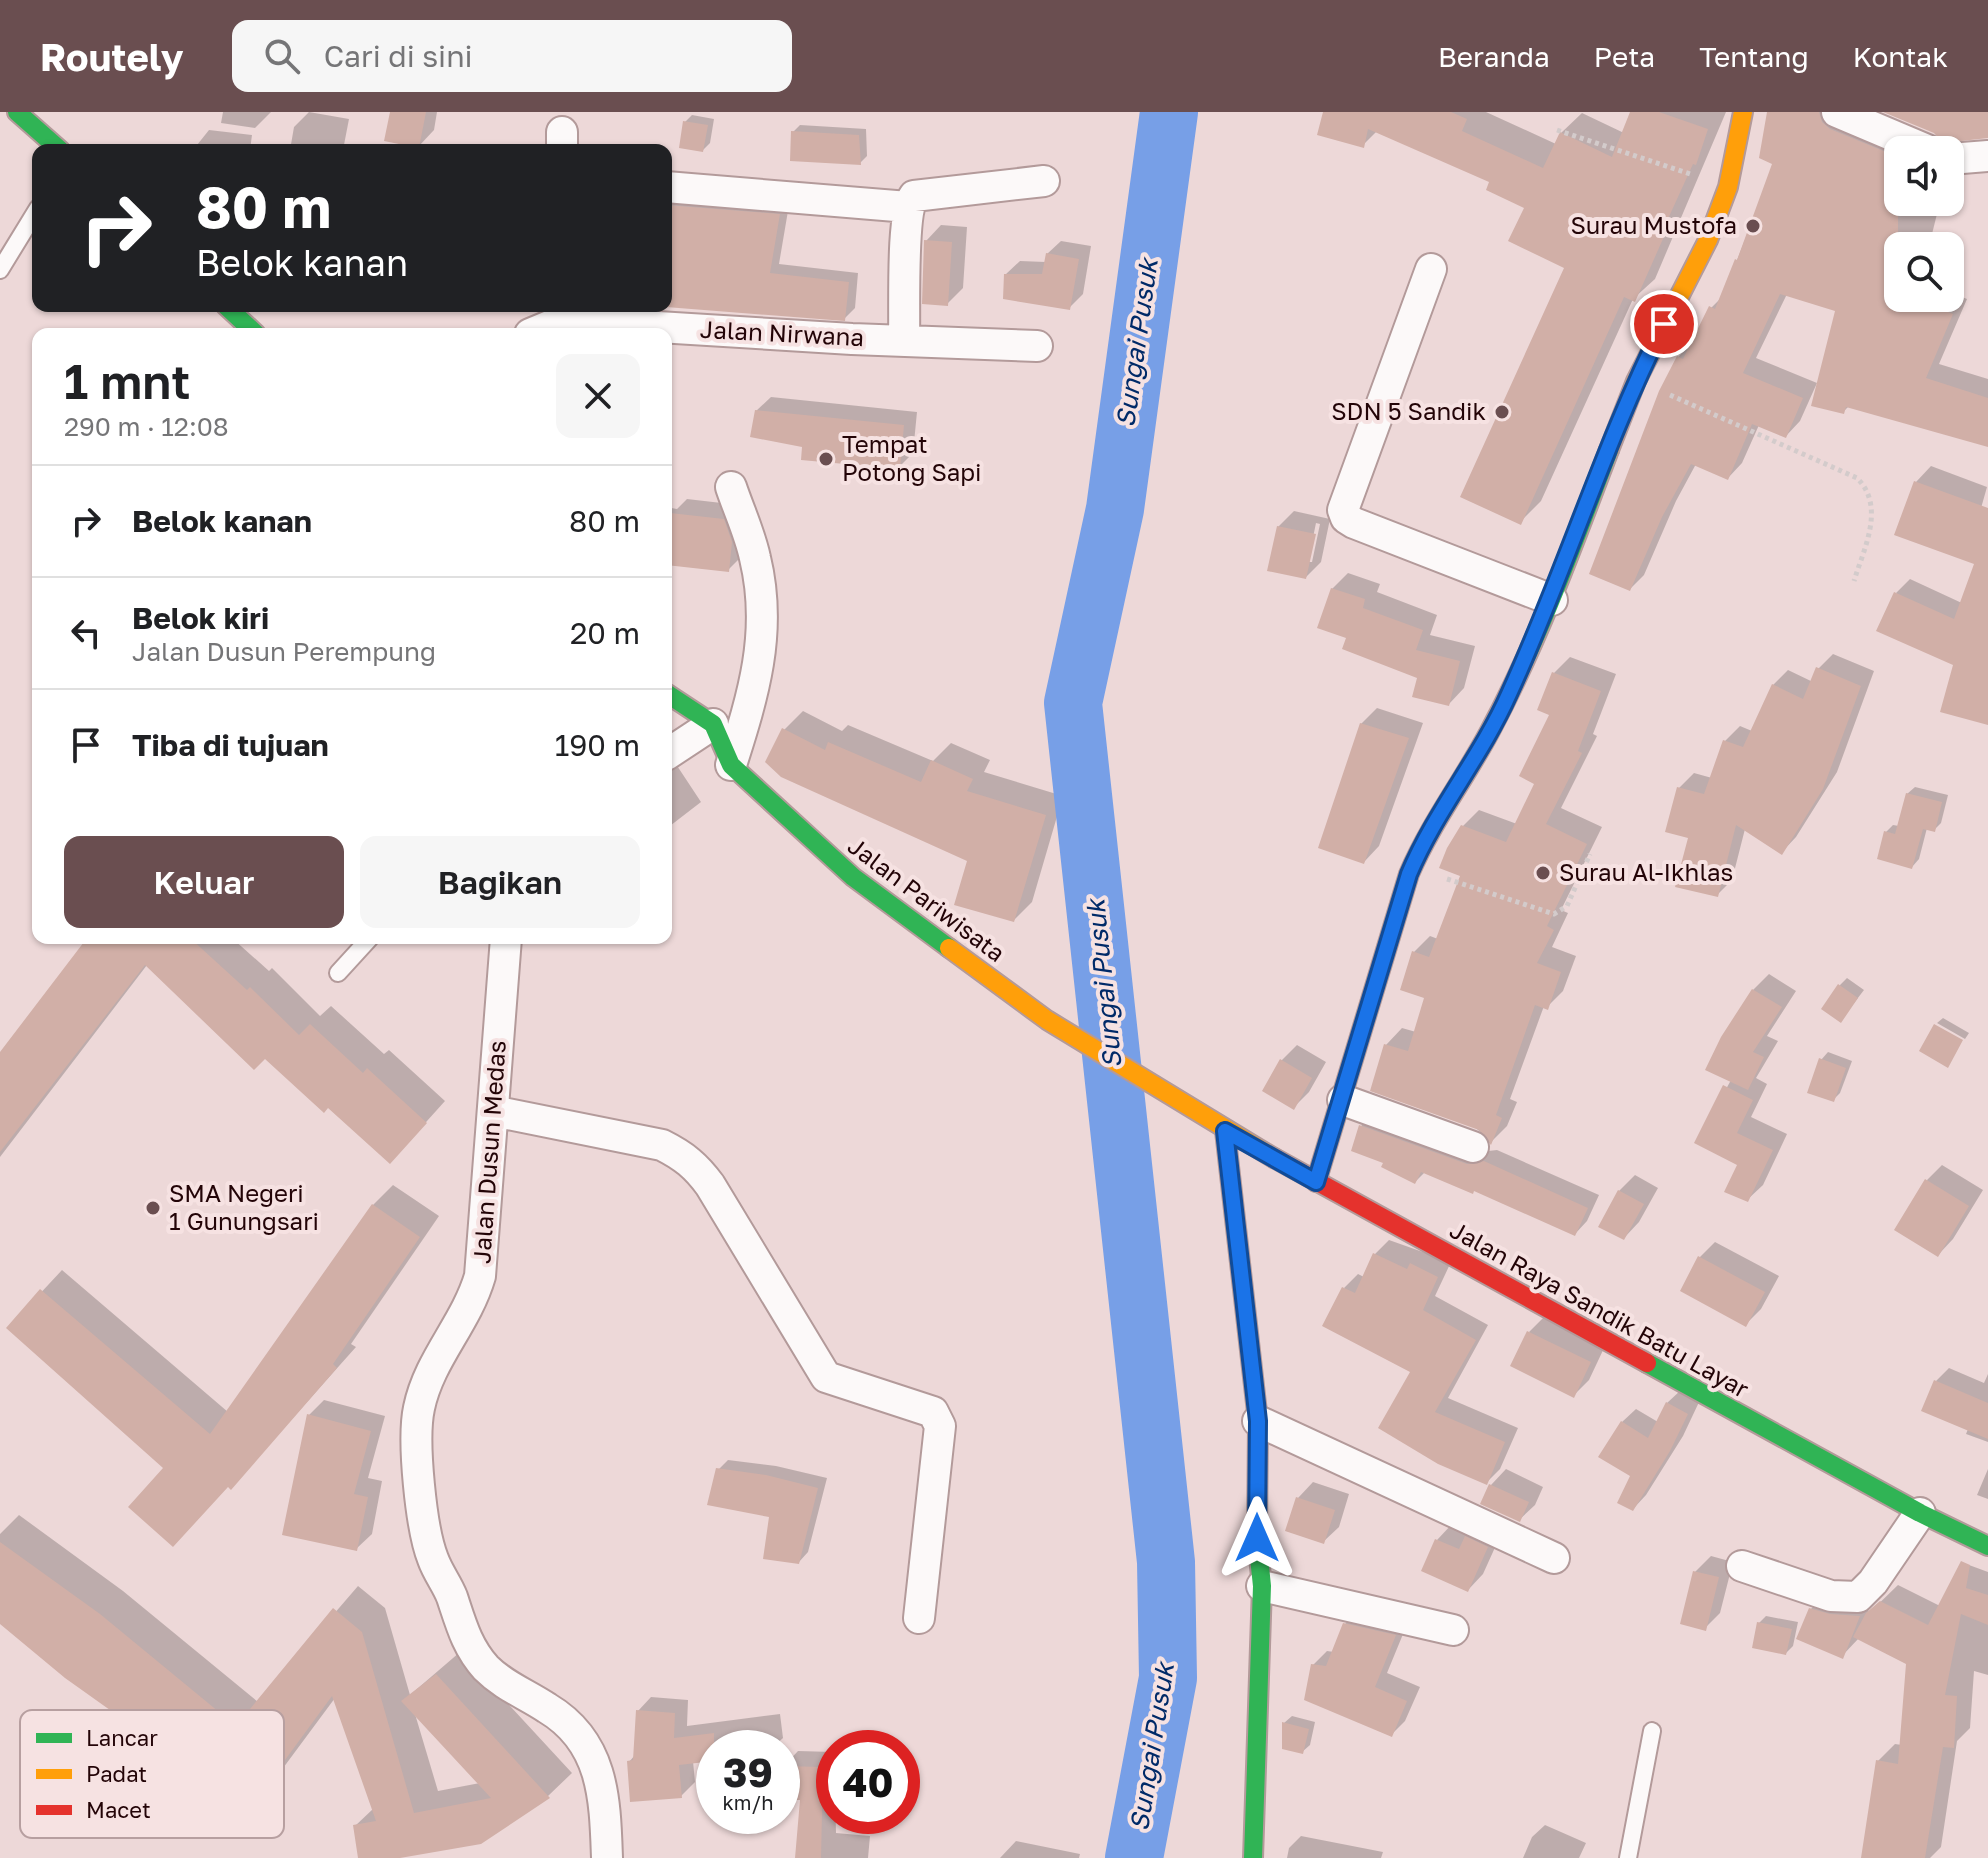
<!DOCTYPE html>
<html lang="id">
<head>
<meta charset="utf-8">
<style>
	body { margin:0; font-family:"Golos Text",sans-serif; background:#f6f6f6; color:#202124; height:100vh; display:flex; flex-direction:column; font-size:30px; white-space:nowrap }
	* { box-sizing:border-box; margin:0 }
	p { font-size:26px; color:#757577 }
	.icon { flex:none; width:44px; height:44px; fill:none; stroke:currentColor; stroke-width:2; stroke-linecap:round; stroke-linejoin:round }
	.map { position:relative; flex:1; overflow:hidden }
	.sheet { position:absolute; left:32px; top:216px; width:640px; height:616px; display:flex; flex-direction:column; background:#fff; border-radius:16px; box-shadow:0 2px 6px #0004 }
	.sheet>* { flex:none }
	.guide { position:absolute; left:32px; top:32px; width:640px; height:168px; border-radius:16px; box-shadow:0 2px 6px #0004; background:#202124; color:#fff; overflow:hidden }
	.tools { position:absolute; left:1884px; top:24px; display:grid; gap:16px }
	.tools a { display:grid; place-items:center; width:80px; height:80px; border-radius:16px; background:#fff; box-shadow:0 2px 6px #0004; font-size:40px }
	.speed { position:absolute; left:696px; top:1618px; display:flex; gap:16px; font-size:40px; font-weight:700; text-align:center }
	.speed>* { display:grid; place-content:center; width:104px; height:104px; border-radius:50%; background:#fff; box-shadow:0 2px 6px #0004; line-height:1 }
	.speed small { font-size:20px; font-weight:400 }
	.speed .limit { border:12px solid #d22; background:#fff; color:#111 }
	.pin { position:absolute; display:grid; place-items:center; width:68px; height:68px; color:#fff; margin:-34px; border:4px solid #fff; border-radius:50%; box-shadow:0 2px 8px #0007 }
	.me { position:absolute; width:88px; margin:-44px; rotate:0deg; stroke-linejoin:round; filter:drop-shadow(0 0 6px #0008) }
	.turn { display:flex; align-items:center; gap:28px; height:168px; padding:0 32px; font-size:36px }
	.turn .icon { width:104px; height:104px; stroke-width:2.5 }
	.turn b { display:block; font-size:56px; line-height:68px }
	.round { display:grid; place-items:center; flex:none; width:84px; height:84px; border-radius:16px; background:#f6f6f6 }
	.headline { display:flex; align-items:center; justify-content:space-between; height:136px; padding:0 32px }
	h1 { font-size:48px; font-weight:600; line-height:60px }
	.primary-button { display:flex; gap:16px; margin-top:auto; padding:16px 32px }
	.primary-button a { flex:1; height:92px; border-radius:16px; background:#6a4e50; color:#fff; font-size:32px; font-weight:600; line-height:92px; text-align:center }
	.primary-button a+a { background:#f6f6f6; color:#202124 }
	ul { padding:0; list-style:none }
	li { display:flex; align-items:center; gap:24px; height:112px; padding:0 32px; border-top:2px solid #e0e0e0 }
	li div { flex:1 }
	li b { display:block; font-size:30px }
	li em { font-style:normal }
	header { display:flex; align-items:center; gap:48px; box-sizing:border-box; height:112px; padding:0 40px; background:#6a4e50; color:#fff }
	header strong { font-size:38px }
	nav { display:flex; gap:44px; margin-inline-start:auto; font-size:28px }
	.search { width:560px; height:72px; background:#f6f6f6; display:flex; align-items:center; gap:20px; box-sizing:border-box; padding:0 28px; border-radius:16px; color:#757577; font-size:30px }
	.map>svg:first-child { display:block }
	.shadow { fill:#0003; fill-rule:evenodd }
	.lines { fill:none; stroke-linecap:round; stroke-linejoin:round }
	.river { stroke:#779fe7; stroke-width:58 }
	.building { fill:#d1afa7 }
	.lane-casing { stroke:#b39a9a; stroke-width:20 }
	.street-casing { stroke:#b39a9a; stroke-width:34 }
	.fast-casing { stroke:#b39a9a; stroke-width:22 }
	.slow-casing { stroke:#b39a9a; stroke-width:22 }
	.jam-casing { stroke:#b39a9a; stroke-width:22 }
	.path { stroke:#d3cbcb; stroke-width:5; stroke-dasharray:4 4; stroke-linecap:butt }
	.lane { stroke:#fcf9f9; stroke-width:16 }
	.street { stroke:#fcf9f9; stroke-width:30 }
	.fast { stroke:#30b455; stroke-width:18 }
	.slow { stroke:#ff9f0a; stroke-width:18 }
	.jam { stroke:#e5322d; stroke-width:18 }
	.route-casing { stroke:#114b97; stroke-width:20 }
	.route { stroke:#1a73e8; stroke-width:14 }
	.poi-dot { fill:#6a4e50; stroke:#f6e2e2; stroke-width:3 }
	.labels { text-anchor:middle; stroke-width:8; stroke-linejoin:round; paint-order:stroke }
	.poi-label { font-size:24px; fill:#230407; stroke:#f6e2e2; text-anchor:start }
	.street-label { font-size:24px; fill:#230407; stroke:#f6e2e2 }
	.water-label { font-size:26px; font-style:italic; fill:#002a68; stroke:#f6e2e2 }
	.key { fill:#f6e2e2; stroke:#b79fa0; stroke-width:2 }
	.key-label { font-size:22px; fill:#230407 }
</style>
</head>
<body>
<header>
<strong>Routely</strong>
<div class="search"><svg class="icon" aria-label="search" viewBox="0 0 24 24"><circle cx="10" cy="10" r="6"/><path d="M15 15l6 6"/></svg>Cari di sini</div>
<nav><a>Beranda</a><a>Peta</a><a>Tentang</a><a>Kontak</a></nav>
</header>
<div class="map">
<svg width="1988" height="1746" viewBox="0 0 1988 1746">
	<rect width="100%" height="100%" fill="#edd8d8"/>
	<path class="shadow" d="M223,0H271L255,16L221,11Z
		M309,0L349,7L343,38H290L294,15Z
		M392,0H437L434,18L419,34Z
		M1325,0H1486L1556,32L1561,21L1582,1L1624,21L1633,0H1726L1655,167L1633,187L1541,389L1520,410L1567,155L1527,95L1492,69L1377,19L1363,33Z
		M1769,0H1843L1898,38V90H1940L1929,134H1898V186H1950V180L1967,187L1939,252L1988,267V332L1849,294L1843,300L1837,198L1787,182L1756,246L1817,271L1800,309L1786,324L1759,313L1742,351L1728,366L1696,352L1676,389L1644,463L1630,477L1678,245L1693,230L1711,196L1723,184L1775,51Z
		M692,3L714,7L710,31L703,38L685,10Z
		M800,13L866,17L867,44L860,51L793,20Z
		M209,18L252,23L250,38H193Z
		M666,82L789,93L779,152L858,161L855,196L845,206L666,193Z
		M941,113L967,115L963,176L947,192L926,129Z
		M1061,129L1091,134L1083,182L1070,195L1006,162L1020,149L1046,150L1047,142Z
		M350,194H378L374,198Z
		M771,285L917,300L913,341L899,355L804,333L756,299Z
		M1931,354L1987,375L1972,428L1916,370Z
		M687,387L739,393L743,443L728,458L666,444V395L677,397Z
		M1294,399L1330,407L1321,450L1306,465L1278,415ZM1316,411L1320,412L1312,450H1308Z
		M1988,444V611L1955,552L1896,481L1910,467L1964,492Z
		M1348,461L1380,472L1377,480L1437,503L1430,523L1475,534L1464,576L1449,592L1332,477Z
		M1833,542L1874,559L1837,660L1796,725L1782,740L1745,717L1732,768L1717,783L1690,724L1679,676L1694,661L1712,666L1725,629L1740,614L1752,619L1773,573L1788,558L1813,570L1818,557Z
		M1570,545L1616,562L1593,622L1597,624L1561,696L1602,715L1561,798L1568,801L1552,835L1576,844L1563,879L1547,895L1544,894L1510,987L1517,990L1507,1014L1491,1030L1386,933L1402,916L1416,920L1427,885L1414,840L1430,824L1438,827L1463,763V714L1479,698L1517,712L1536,671L1552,602L1554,561Z
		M1377,596L1423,611L1379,734L1364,750L1361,612Z
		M803,599L842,619L848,613L933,649L951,631L990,648L984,660L1063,684L1032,790L1014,808L969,748L782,663L784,618Z
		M668,640L701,690L666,717V642Z
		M1915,675L1948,683L1941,711L1934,718L1927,716L1919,747L1912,755L1886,720L1893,713L1899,714L1907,682Z
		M88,826H232L269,859L272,856L320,904L331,894L384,942L389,938L445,989L409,1029L329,994L147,853L0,1045V942Z
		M1769,862L1796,879L1767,924L1778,929L1756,966L1767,972L1751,1005L1787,1022L1763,1073L1747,1088L1740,1052L1697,1030L1731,968L1723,926L1753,878Z
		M1847,866L1864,878L1841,908L1840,873Z
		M1943,906L1969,921L1965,927L1937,911Z
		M1297,933L1326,950L1309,980L1294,995L1281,949Z
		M1828,940L1852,949L1840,981L1833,988L1821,948Z
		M1374,1002L1480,1040L1497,1038L1599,1083L1587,1109L1575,1122L1475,1077L1425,1060L1415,1070L1386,1049L1361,1014Z
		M1942,1053L1983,1078L1953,1127L1938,1143L1927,1068Z
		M1635,1063L1658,1076L1639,1110L1624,1126L1619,1079Z
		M393,1073L439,1104L351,1232L356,1235L231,1375L166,1356L8,1216L62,1158L228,1300L373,1093Z
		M1389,1128L1451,1150L1435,1184L1488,1213L1448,1286L1518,1316L1500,1357L1486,1371L1439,1350L1413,1259L1344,1176L1358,1162L1364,1165L1375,1142Z
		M1715,1130L1779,1164L1761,1197L1746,1212L1699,1146Z
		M1544,1205L1605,1234L1589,1268L1574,1283L1529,1220Z
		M1949,1256L1984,1271L1988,1262V1330L1966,1322L1968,1317L1936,1269Z
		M1681,1278L1700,1288L1683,1324L1646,1383L1633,1397V1364L1622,1310L1636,1297L1658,1310L1667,1291Z
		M324,1288L385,1304L368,1366L382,1369L372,1422L356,1437L309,1303Z
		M728,1348L776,1354L827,1366L808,1440L799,1450L772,1404L718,1358Z
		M1506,1357L1543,1375L1535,1393L1519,1408L1483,1391L1491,1373Z
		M1988,1357V1387L1977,1383Z
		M1313,1370L1349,1382L1339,1415L1323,1430L1298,1386Z
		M19,1403L123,1479L258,1590L358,1474L385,1496L410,1583L460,1540L572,1661L548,1684L388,1746H360L355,1714L374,1696L335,1586L272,1671L249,1694L0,1511V1422ZM415,1602L480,1671L438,1679Z
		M1452,1412L1502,1420L1483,1462L1468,1478L1437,1428Z
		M1711,1444L1733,1450L1720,1501L1705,1516L1695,1460Z
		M1969,1453L1988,1460V1563L1974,1559L1970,1616L1957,1629L1941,1735L1930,1746H1883L1878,1649L1895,1632L1902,1633L1908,1551L1859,1526L1842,1544L1811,1497L1826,1481L1872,1488L1867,1503L1898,1473L1940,1494Z
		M1359,1499L1408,1510L1387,1561L1420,1575L1405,1609L1391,1623L1313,1553L1327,1539L1334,1540L1345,1512Z
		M1766,1504L1798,1510L1793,1534L1786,1541L1759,1511Z
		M651,1585L688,1588L687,1614L780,1602L783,1626L772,1636H714V1647L693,1649L695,1670L681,1684L629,1650L635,1643L638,1599Z
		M1292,1604L1315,1610L1310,1633L1302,1640L1284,1611Z
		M798,1639L834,1640L836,1721L870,1724L868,1746H797L802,1686H782V1671L783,1655Z
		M1545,1713L1586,1731L1579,1746H1523L1532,1725Z
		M1301,1724L1383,1740L1381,1746H1287L1289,1736Z
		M1016,1729L1080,1742L1079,1746H1000Z"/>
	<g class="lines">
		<path class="river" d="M1134,1746L1168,1566L1166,1450L1073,591L1115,397L1169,0"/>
	</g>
	<path class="building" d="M390,0H426L419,36L384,29Z
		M1323,0H1451L1467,7L1462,19L1543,56L1560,20L1612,45L1630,0H1659L1708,17L1696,53L1693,52L1667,109L1670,111L1635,190L1624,185L1521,413L1460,385L1564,156L1508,129L1524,96L1486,78L1489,70L1368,17L1364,36L1317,23Z
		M1767,0H1819L1822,10L1830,17L1898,45V186H1916L1953,202L1926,266L1988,286V335L1846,295L1844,302L1811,294L1835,199L1780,182L1743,261L1803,286L1786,326L1752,312L1728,368L1691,352L1662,405L1630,479L1589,462L1659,279L1677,244L1683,247L1709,194L1715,197L1735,147L1737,148L1772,52L1759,46Z
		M1883,0H1988V26L1943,31L1934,21Z
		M683,9L708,13L703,40L679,36Z
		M791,19L859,23L861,53L790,49Z
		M666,93L780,102L770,161L849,170L845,209L666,195Z
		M924,128L952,130L948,194L922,192Z
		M1046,141L1079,147L1070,198L1003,187L1004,162H1042Z
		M755,298L904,313L900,357L801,348L802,335L750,325Z
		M1914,369L1988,396V613L1940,600L1953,553L1876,519L1894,480L1954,507L1974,452L1894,423Z
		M670,401L724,407L732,430L729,460L666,453Z
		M1277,414L1316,422L1306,467L1267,459Z
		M1331,476L1365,487L1363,496L1423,518L1416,538L1460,549L1449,594L1412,585L1417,566L1342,537L1346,526L1317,516Z
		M1816,555L1861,574L1823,677L1782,743L1736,713L1718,785L1675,775L1688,726L1665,720L1677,675L1704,682L1723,628L1743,635L1772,572L1803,587Z
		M1552,560L1601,579L1578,639L1582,641L1546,712L1587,732L1547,814L1554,818L1537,851L1561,860L1548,898L1535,893L1496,1003L1502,1006L1491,1033L1479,1018L1370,979L1384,932L1408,939L1424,886L1400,878L1412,839L1429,845L1460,764L1439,756L1447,736L1461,713L1506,730L1534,672L1519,664L1549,603L1537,598Z
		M1360,611L1409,626L1364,752L1318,736Z
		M782,616L825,638L828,630L921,670L931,648L973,667L967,679L1046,703L1014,810L954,793L967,749L781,665L765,650Z
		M1906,681L1942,690L1935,720L1923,717L1912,757L1877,747L1884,719L1895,722Z
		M87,826H190L247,878L250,875L299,923L310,912L363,961L367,956L427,1011L390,1052L328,996L324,1001L265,947L254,958L145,853L0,1040V940Z
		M1838,872L1858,886L1841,911L1821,897Z
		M1752,877L1782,895L1753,940L1764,945L1748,978L1705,958L1721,925Z
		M1934,912L1963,928L1948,956L1919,939Z
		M1819,946L1846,956L1834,990L1807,981Z
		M1280,947L1312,966L1294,998L1262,979Z
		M1723,973L1753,988L1737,1021L1773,1038L1748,1090L1724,1080L1737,1053L1694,1031Z
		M1359,1013L1467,1052L1484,1049L1588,1096L1575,1124L1474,1079L1473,1082L1421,1060L1415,1072L1381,1055L1383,1051L1351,1039Z
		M1925,1067L1969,1094L1938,1145L1894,1118Z
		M1618,1078L1644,1092L1624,1128L1598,1115Z
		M372,1092L420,1125L333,1252L337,1256L231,1378L228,1375L173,1435L128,1395L163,1356L6,1216L40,1177L210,1322Z
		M1373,1141L1407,1157L1410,1151L1438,1165L1423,1198L1476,1228L1435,1300L1505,1330L1487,1373L1438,1352L1378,1316L1410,1260L1322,1214L1342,1175L1355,1181Z
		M1698,1144L1765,1180L1746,1215L1680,1179Z
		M1527,1219L1591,1250L1574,1286L1510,1254Z
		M1934,1268L1988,1291V1327L1921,1299Z
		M1666,1290L1688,1302L1670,1339L1633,1399L1617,1391L1630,1364L1598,1345L1621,1309L1648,1326Z
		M307,1302L371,1319L354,1382L368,1385L357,1439L282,1423Z
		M716,1356L766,1363L818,1376L799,1452L763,1447L769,1405L707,1393Z
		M1489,1372L1529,1390L1520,1410L1480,1392Z
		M1296,1385L1335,1398L1324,1432L1285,1419Z
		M1465,1424L1488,1435L1468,1480L1421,1459L1435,1427L1459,1437Z
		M0,1430L100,1502L236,1614L333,1496L362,1520L414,1701L491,1686L401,1589L436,1562L550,1686L481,1732L400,1746H358L353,1713L376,1709L332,1584L249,1697L65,1566L0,1512Z
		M1961,1449L1970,1453L1966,1476L1988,1483V1513L1961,1502L1945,1583L1957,1584L1954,1636L1943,1635L1925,1746H1861L1876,1648L1898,1652L1906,1552L1853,1525L1866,1501L1880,1489L1928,1513Z
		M1693,1459L1719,1465L1706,1519L1680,1512Z
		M1809,1496L1830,1502L1860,1504L1843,1547L1796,1527Z
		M1757,1510L1792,1517L1786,1543L1752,1536Z
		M1343,1511L1396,1523L1375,1575L1407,1589L1392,1625L1304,1588L1311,1552L1326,1554Z
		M636,1598L675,1601L674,1626L714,1621V1649L679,1653L682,1686L630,1690L627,1649L633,1648Z
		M1282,1610L1309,1617L1303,1642L1282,1637Z
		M782,1654L823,1655L821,1746H795L800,1688H782Z"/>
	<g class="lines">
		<defs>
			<path id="lane" d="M0,158L38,96
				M338,861L370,826
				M1628,1746L1652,1619"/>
			<path id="street" d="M1837,0L1927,38
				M562,38V20
				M1950,47L1988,44
				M666,75L908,95
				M1431,157L1343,398L1346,406L1354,411L1552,488
				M530,222L554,212L577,210L852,227L1037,234
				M904,227C905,200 901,101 914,84L1044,69
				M666,643L713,612
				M731,653C753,584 773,520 755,446C750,422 739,399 731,375
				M506,826L480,1164C466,1212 429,1247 419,1296C412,1328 421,1417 433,1447C438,1461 447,1472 452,1485C461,1512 467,1535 486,1556C504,1574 526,1582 547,1596C604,1630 605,1687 607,1746
				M1343,988L1473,1035
				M493,999L662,1033C684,1044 696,1054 710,1073L826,1265L933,1300L940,1314L919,1506
				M1258,1309L1554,1446
				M1742,1454L1831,1484L1858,1485L1873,1470L1920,1401
				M1262,1474L1453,1518"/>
			<path id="fast" d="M17,0L60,38
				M226,194L256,222
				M666,581L713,612L731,653L853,765L949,836
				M1225,1019L1258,1309L1257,1426L1262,1474L1253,1746
				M1316,1070L1409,762C1431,711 1464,668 1490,619C1538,529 1573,433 1609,338
				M1647,1251L1920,1401L1988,1434"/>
			<path id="slow" d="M1609,338L1636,269L1708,128L1728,75L1743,0
				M949,836L1047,908L1274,1046"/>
			<path id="jam" d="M1274,1046L1647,1251"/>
		</defs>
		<use href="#lane" class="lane-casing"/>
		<use href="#street" class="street-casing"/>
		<use href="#fast" class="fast-casing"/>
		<use href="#slow" class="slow-casing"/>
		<use href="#jam" class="jam-casing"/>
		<path class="path" d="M1557,18L1693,63
			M1670,283L1857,366C1886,395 1864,436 1854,469
			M1447,767L1554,802L1567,794L1590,742"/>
		<use href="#lane" class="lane"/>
		<use href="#street" class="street"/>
		<use href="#fast" class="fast"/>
		<use href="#slow" class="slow"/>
		<use href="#jam" class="jam"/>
	</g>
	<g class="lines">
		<defs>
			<path id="route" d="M1257,1426L1258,1309L1225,1019L1316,1070L1409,762C1436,698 1481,645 1509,582C1565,460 1604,331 1664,212"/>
		</defs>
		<use href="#route" class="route-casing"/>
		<use href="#route" class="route"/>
	</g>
	<g class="poi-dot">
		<circle cx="1753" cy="114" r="8"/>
		<circle cx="1502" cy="300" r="8"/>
		<circle cx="826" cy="347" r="8"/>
		<circle cx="1543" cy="761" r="8"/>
		<circle cx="153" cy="1096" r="8"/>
	</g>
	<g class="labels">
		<g class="poi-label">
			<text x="1737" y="122" text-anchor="end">Surau Mustofa</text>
			<text x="1486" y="308" text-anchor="end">SDN 5 Sandik</text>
			<text x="842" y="341">Tempat<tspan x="842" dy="28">Potong Sapi</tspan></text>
			<text x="1559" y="769">Surau Al-Ikhlas</text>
			<text x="169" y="1090">SMA Negeri<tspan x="169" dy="28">1 Gunungsari</tspan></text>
		</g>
		<g class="street-label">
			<text transform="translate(782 222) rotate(3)" y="8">Jalan Nirwana</text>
			<text transform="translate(926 788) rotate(37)" y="8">Jalan Pariwisata</text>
			<text transform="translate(490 1040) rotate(-86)" y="8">Jalan Dusun Medas</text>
			<text transform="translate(1599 1198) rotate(29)" y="8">Jalan Raya Sandik Batu Layar</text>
		</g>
		<g class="water-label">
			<text transform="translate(1137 231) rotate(-82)" y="9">Sungai Pusuk</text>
			<text transform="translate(1104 872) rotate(-96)" y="9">Sungai Pusuk</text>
			<text transform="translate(1152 1635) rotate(-81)" y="9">Sungai Pusuk</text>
		</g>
	</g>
	<rect x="20" y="1598" width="264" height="128" rx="12" class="key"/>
	<rect x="36" y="1621" width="36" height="10" fill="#30b455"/>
	<rect x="36" y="1657" width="36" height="10" fill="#ff9f0a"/>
	<rect x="36" y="1693" width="36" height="10" fill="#e5322d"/>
	<g class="key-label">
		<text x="86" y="1634">Lancar</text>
		<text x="86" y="1670">Padat</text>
		<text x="86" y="1706">Macet</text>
	</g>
</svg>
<div class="tools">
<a><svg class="icon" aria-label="sound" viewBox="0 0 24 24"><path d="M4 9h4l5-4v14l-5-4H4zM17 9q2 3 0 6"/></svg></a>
<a><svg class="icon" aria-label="search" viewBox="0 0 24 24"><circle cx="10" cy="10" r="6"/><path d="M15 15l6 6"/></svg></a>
</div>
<div class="speed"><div>39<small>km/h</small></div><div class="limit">40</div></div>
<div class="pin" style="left:1664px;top:212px;background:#d93025"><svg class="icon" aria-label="arrive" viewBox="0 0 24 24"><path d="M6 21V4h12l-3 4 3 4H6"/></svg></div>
<svg class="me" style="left:1257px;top:1426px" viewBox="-20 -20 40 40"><path d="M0-17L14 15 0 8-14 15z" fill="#1a73e8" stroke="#fff" stroke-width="4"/></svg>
<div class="guide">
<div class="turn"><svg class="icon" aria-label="right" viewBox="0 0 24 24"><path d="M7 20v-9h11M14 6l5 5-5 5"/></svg><div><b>80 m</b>Belok kanan</div></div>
</div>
<section class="sheet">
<div class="headline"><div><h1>1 mnt</h1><p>290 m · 12:08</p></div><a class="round"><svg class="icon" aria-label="close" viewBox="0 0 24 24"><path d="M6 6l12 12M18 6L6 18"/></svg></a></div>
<ul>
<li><svg class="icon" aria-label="right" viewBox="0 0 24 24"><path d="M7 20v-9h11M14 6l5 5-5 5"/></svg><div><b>Belok kanan</b></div><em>80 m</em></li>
<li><svg class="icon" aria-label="left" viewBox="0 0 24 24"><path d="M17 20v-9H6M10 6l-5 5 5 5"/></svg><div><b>Belok kiri</b><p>Jalan Dusun Perempung</p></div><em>20 m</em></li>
<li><svg class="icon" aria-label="arrive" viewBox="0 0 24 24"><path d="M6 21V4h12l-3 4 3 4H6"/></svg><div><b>Tiba di tujuan</b></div><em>190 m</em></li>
</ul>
<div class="primary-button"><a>Keluar</a><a>Bagikan</a></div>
</section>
</div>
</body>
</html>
